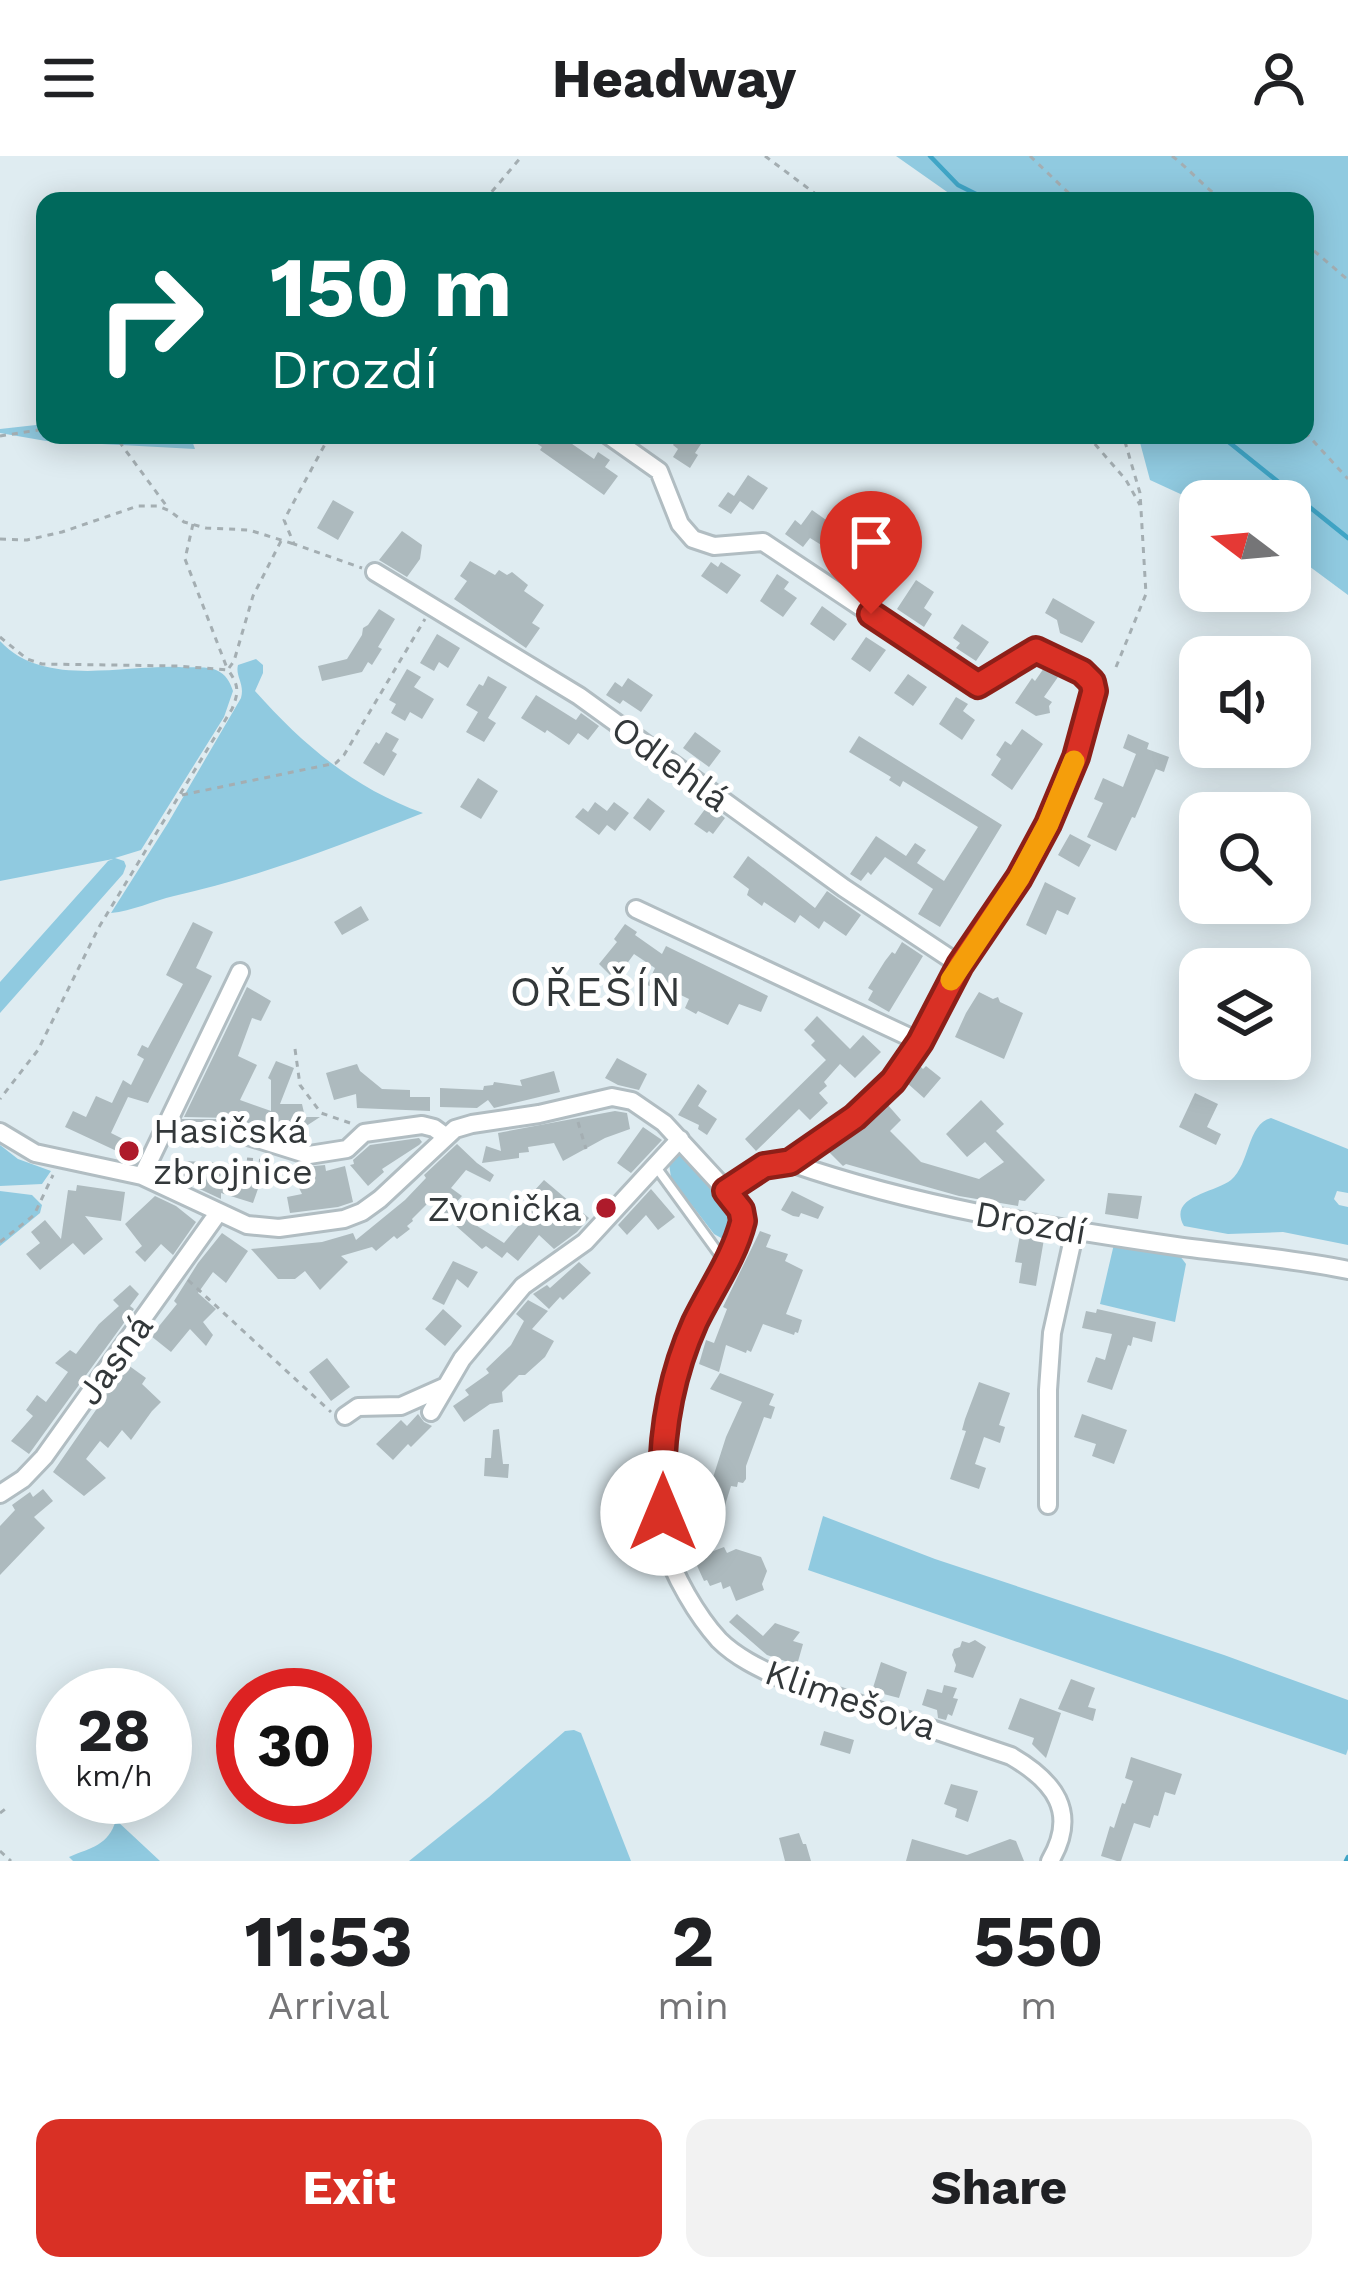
<!DOCTYPE html>
<html lang="en">
<head>
<meta charset="utf-8">
<style>
	body { margin:0; font-family:"Work Sans",sans-serif; background:#f2f2f2; color:#202124; height:100vh; display:flex; flex-direction:column; font-size:45px; white-space:nowrap }
	* { box-sizing:border-box; margin:0 }
	p { font-size:39px; color:#757577 }
	.icon { flex:none; width:66px; height:66px; fill:none; stroke:currentColor; stroke-width:2; stroke-linecap:round; stroke-linejoin:round }
	.map { position:relative; height:1705px; overflow:hidden }
	.side { display:flex; flex-direction:column; background:#fff; flex:1 }
	.side>* { flex:none }
	.guide { position:absolute; left:36px; top:36px; width:1278px; height:252px; border-radius:24px; box-shadow:0 6px 30px #0003; background:#00695c; color:#fff; overflow:hidden }
	.needle { width:78px; rotate:286deg }
	.tools { position:absolute; left:1179px; top:324px; display:grid; gap:24px }
	.tools a { display:grid; place-items:center; width:132px; height:132px; border-radius:24px; background:#fff; box-shadow:0 6px 30px #0003; font-size:60px }
	.speed { position:absolute; left:36px; top:1512px; display:flex; gap:24px; font-size:60px; font-weight:700; text-align:center }
	.speed>* { display:grid; place-content:center; width:156px; height:156px; border-radius:50%; background:#fff; box-shadow:0 6px 30px #0003; line-height:1 }
	.speed small { font-size:30px; font-weight:400 }
	.speed .limit { border:18px solid #d22; background:#fff; color:#111 }
	.pin { position:absolute; display:grid; place-items:center; width:102px; height:102px; color:#fff; margin:-123px -51px; border-radius:50% 50% 50% 0; rotate:-45deg; box-shadow:0 0 12px #0007 }
	.pin .icon { rotate:45deg }
	.me { position:absolute; width:132px; margin:-66px; rotate:0deg; stroke-linejoin:round; filter:drop-shadow(0 0 9px #0008) }
	.turn { display:flex; align-items:center; gap:42px; height:252px; padding:0 36px; font-size:54px }
	.turn .icon { width:156px; height:156px; stroke-width:2.5 }
	.turn b { display:block; font-size:84px; line-height:102px }
	.eta { display:flex; justify-content:space-evenly; align-items:center; height:204px; text-align:center }
	.eta b { font-size:72px; font-weight:700; line-height:84px }
	.action { display:flex; gap:24px; margin-top:auto; padding:24px 36px }
	.action a { flex:1; height:138px; border-radius:24px; background:#d93025; color:#fff; font-size:48px; font-weight:700; line-height:138px; text-align:center }
	.action a+a { background:#f2f2f2; color:#202124 }
	header { display:flex; justify-content:space-between; align-items:center; height:156px; padding:0 36px; background:#fff; font-size:54px; font-weight:700 }
	.map>svg:first-child { display:block }
	.green { fill:#90cae0 }
	.lines { fill:none; stroke-linecap:round; stroke-linejoin:round }
	.stream { stroke:#40a5c6; stroke-width:4.5 }
	.building { fill:#adbabe }
	.lane-casing { stroke:#b1bdc2; stroke-width:14 }
	.street-casing { stroke:#b1bdc2; stroke-width:22 }
	.path { stroke:#a4aeb2; stroke-width:3; stroke-dasharray:6 6; stroke-linecap:butt }
	.lane { stroke:#fff; stroke-width:8 }
	.street { stroke:#fff; stroke-width:16 }
	.route-casing { stroke:#8d1f18; stroke-width:30 }
	.route { stroke:#d93025; stroke-width:21 }
	.slow { stroke:#f59e0b; stroke-width:21 }
	.poi-dot { fill:#ae1b2b; stroke:#fff; stroke-width:4.5 }
	.labels { text-anchor:middle; stroke-width:10; stroke-linejoin:round; paint-order:stroke }
	.street-label { font-size:36px; fill:#33383a; stroke:#fff }
	.poi-label { font-size:36px; fill:#33383a; stroke:#fff; text-anchor:start }
	.quarter-label { font-size:42px; letter-spacing:3px; fill:#33383a; stroke:#fff }
</style>
</head>
<body>
<header><svg class="icon" aria-label="menu" viewBox="0 0 24 24"><path d="M4 6h16M4 12h16M4 18h16"/></svg>Headway<svg class="icon" aria-label="person" viewBox="0 0 24 24"><circle cx="12" cy="8" r="4"/><path d="M4 21q1-7 8-7t8 7"/></svg></header>
<div class="map">
<svg width="1348" height="1705" viewBox="0 0 1348 1705">
	<rect width="100%" height="100%" fill="#dfecf1"/>
	<path class="green" d="M896,0H1348V439L1290,396V345L1200,347L1150,324L1138,279H1305V45H960Z
		M45,268V279H190L195,293L46,285L0,277V273Z
		M0,485C43,532 122,509 179,511C190,512 206,510 216,514C226,518 230,526 233,535L224,561L141,694L115,702L124,705L126,710L123,718L0,857V826L108,705L113,703L0,725Z
		M256,503L263,509V517L255,535C303,589 355,633 423,657C341,689 259,721 174,740C153,745 132,755 111,757L168,667L241,542C245,528 235,520 238,509Z
		M1271,962L1348,993V1037L1337,1035L1334,1043L1339,1049L1348,1051V1089L1283,1076L1228,1078L1184,1070C1167,1040 1215,1037 1231,1024C1250,1008 1247,968 1271,962Z
		M0,989L18,1003L51,1015L42,1028L0,1030Z
		M679,999L683,1001L725,1045L733,1058L731,1080L723,1083L714,1078L671,1022L669,1007Z
		M0,1035L32,1039L42,1049L40,1057L0,1090Z
		M1114,1088L1180,1100L1186,1108L1175,1166L1100,1148Z
		M823,1360L935,1403L1224,1499L1348,1544V1593L1346,1599L808,1414Z
		M574,1574L581,1577L631,1705H409L489,1641L565,1575Z
		M116,1664L160,1705H73L69,1701C92,1691 108,1690 116,1664Z"/>
	<g class="lines">
		<path class="stream" d="M930,0L958,29L990,45
			M1220,279L1348,382
			M1346,1705L1348,1701"/>
	</g>
	<path class="building" d="M524,279H559L594,303L598,296L610,304L605,311L618,320L604,339L540,294L542,291Z
		M680,279H707L695,297L698,299L690,312L673,301L678,293L673,289Z
		M748,319L768,332L753,354L740,345L731,358L718,350L728,336L734,340Z
		M333,344L354,356L338,384L317,372Z
		M812,354L836,371L832,377L833,383L827,385L823,390L810,382L803,391L785,378L795,364L801,369Z
		M402,375L422,389L420,403L407,421L379,404Z
		M860,388L866,392L876,390L879,401L884,404L876,417L881,420L871,435L861,428L853,429L849,427L847,418L842,415Z
		M470,405L495,419L499,414L507,419L512,416L528,429L524,435L544,449L532,467L540,472L526,492L454,443L467,425L460,420Z
		M711,406L718,411L721,406L741,419L727,438L701,420Z
		M777,418L789,426L784,433L797,442L783,461L760,445Z
		M916,424L934,436L924,452L932,458L924,471L897,453Z
		M1053,442L1095,466L1082,487L1060,477L1057,464L1045,457Z
		M822,450L847,468L834,485L810,468Z
		M379,453L395,463L378,491L382,493L372,509L368,506L362,516L322,525L318,510L347,503L362,479L363,472L368,469Z
		M962,468L989,486L976,505L956,492L960,487L953,482Z
		M437,478L460,492L448,512L439,506L434,515L420,507Z
		M866,481L886,494L870,516L851,503Z
		M1044,512L1058,521L1044,541L1052,546L1049,550L1050,557L1036,560L1015,547L1032,522L1035,525Z
		M407,513L421,521L414,531L434,543L422,563L410,556L405,565L391,557L396,548L389,544Z
		M908,518L927,531L913,550L894,537Z
		M488,520L507,531L488,562L496,567L484,586L466,576L478,556L466,549L479,528L483,530Z
		M628,522L653,539L641,556L623,544L620,548L606,539L615,526L622,531Z
		M536,539L576,564L581,557L599,570L588,584L578,577L569,589L547,574L545,577L521,562Z
		M956,541L968,548L963,555L975,564L962,584L939,568Z
		M1022,573L1043,588L1012,634L991,619L1001,603L996,599L1005,585L1011,589Z
		M386,576L399,583L392,595L397,598L384,620L363,607L376,586L379,588Z
		M695,576L721,595L709,611L683,592Z
		M1128,578L1149,587L1147,593L1169,601L1164,616L1156,613L1135,662L1132,661L1116,695L1087,681L1103,647L1094,643L1103,622L1123,631L1136,598L1123,592Z
		M859,580L1002,669L940,771L918,758L933,733L885,701L871,719L868,716L861,725L850,718L876,680L906,700L915,687L926,694L917,707L944,725L978,671L903,625L900,631L889,624L891,621L849,596Z
		M478,622L498,635L481,663L460,651Z
		M648,642L665,655L650,675L633,662Z
		M595,646L607,655L614,646L629,657L615,675L607,669L599,679L575,661L583,652L588,656Z
		M708,649L725,662L713,678L709,675L707,677L694,668Z
		M1070,678L1091,689L1079,711L1058,699Z
		M748,700L815,752L827,735L861,759L846,780L824,765L819,773L800,759L795,767L764,746L762,750L747,739L749,733L733,721Z
		M1045,726L1076,742L1068,759L1057,754L1046,779L1026,769Z
		M361,750L369,764L342,779L334,766Z
		M193,766L213,776L196,812L212,820L148,947L128,941L111,977L141,992L136,1004L65,971L73,955L86,961L96,940L112,947L123,924L131,929L144,903L137,899L142,889L148,892L183,828L166,819Z
		M625,768L637,776L635,779L662,798L666,790L768,840L761,856L739,848L728,869L698,855L696,858L685,852L689,843L664,831L662,835L647,829L655,812L634,798L615,824L599,808L617,786L614,783Z
		M902,786L923,800L889,856L868,844L873,835L868,832L885,805L892,796L895,798Z
		M247,831L271,845L261,865L252,862L238,900L257,909L240,944L271,955V924L268,922L276,905L294,912L280,948H302L305,961H320L291,980L232,962L184,961Z
		M979,836L993,843L998,841L1000,846L1023,857L1004,903L955,881L966,857Z
		M817,860L850,893L863,879L881,896L855,922L840,908L824,926L827,930L819,937L828,947L810,964L799,953L756,995L745,983L826,904L811,889L815,885L804,874Z
		M617,902L647,918L639,934L618,929L605,922Z
		M357,908L360,915L382,933L410,934V941H430V955L357,952L356,938L334,944L326,917Z
		M920,910L923,913L926,910L941,922L924,942L907,927Z
		M554,915L560,936L494,952L488,944L477,952L440,951V932L483,934L484,930L493,929L494,926L522,930L520,924Z
		M698,928L707,935L698,950L717,963L707,979L698,973L699,969L678,959Z
		M1195,937L1218,948L1207,971L1221,978L1216,989L1179,971Z
		M981,944L1004,968L996,975L1045,1024L1025,1045L1019,1044L1018,1050L959,1040L846,1008L843,1010L829,996L887,948L901,964L890,975L921,1006L979,1023L1004,1006L985,986L967,1001L946,978Z
		M615,955L627,957L630,973L605,982L563,1005L554,987L528,991L529,996L519,997V1002L482,1007L486,990L501,995L498,977Z
		M643,971L662,984L631,1017L617,1007Z
		M419,982L422,986L419,989L382,1013L384,1016L368,1030L350,1009L354,1008L353,1004L370,989Z
		M457,988L477,1007L494,1019L490,1026L466,1014L451,1032L462,1040L454,1049L477,1064L474,1068L504,1087L542,1041L534,1035L544,1024L589,1062L577,1076L554,1093L539,1079L518,1105L507,1096L502,1102L486,1090L482,1093L429,1046L412,1063L413,1065L407,1070L410,1073L397,1083L394,1080L376,1095L372,1091L341,1100L348,1106L320,1134L305,1115L295,1123H278L251,1093L322,1086L353,1077L356,1084L405,1044L426,1022L424,1019Z
		M184,1005L226,1007L225,1015L260,1027L253,1047L221,1037V1043L176,1022Z
		M325,1009L326,1015L345,1010L353,1046L338,1051L290,1057L287,1041L302,1038L294,1022L305,1017L304,1011Z
		M77,1029L125,1036L121,1065L85,1060L103,1083L84,1099L73,1087L40,1114L26,1098L40,1087L31,1076L45,1064L61,1083L68,1034L76,1035Z
		M651,1033L675,1061L658,1074L646,1059L627,1079L618,1069Z
		M792,1035L824,1051L818,1063L801,1057L799,1061L793,1060L781,1054Z
		M1108,1037L1142,1040L1138,1063L1105,1058Z
		M155,1040L176,1050L196,1066L173,1099L161,1088L145,1106L135,1096L142,1090L125,1068Z
		M760,1075L771,1079L766,1091L788,1098L785,1105L803,1114L786,1158L802,1164L798,1177L795,1176L794,1179L763,1168L751,1196L747,1194L746,1197L726,1189L719,1216L699,1208L706,1184L714,1187L727,1153L723,1151Z
		M222,1077L248,1095L226,1127L213,1116L198,1137L216,1153L203,1166L213,1179L206,1190L190,1173L171,1196L151,1180L177,1148L174,1145L198,1107Z
		M1020,1079L1044,1083L1036,1130L1019,1127L1022,1107L1015,1106Z
		M453,1105L478,1116L468,1132L457,1123L444,1149L432,1143Z
		M579,1106L591,1117L563,1144L560,1141L549,1153L533,1138L547,1129L550,1132Z
		M130,1129L139,1138L130,1150L134,1153L29,1298L11,1285L33,1260L26,1254L37,1239L46,1246L68,1216L55,1207L70,1194L76,1198L99,1168L119,1150L113,1144Z
		M528,1144L548,1155L532,1173L554,1185L545,1201L525,1219H519L502,1236L503,1246L490,1248L464,1266L453,1250L469,1239L465,1234L489,1217L486,1213L511,1189L524,1165L516,1158Z
		M443,1153L462,1170L445,1190L425,1173Z
		M1097,1153L1156,1166L1152,1186L1133,1181L1131,1190L1128,1189L1112,1234L1087,1226L1096,1201L1105,1204L1112,1178L1082,1172L1086,1155L1096,1157Z
		M327,1202L350,1231L331,1245L309,1216Z
		M128,1209L146,1222L142,1228L161,1246L152,1255L131,1284L122,1274L108,1292L100,1285L86,1303L106,1322L84,1340L53,1316L98,1251L96,1250Z
		M720,1217L774,1238L769,1249L775,1251L771,1263L764,1261L746,1310V1323L743,1327L738,1326L737,1331L731,1330L716,1378L710,1365L700,1362L726,1281L742,1246L710,1233Z
		M979,1226L1010,1237L999,1269L1005,1271L1000,1287L984,1281L975,1308L986,1312L979,1333L950,1323L966,1275L962,1274L965,1263Z
		M418,1258L424,1266L432,1270L411,1291L408,1288L393,1304L376,1288L401,1264L407,1270Z
		M1082,1258L1127,1274L1114,1308L1092,1300L1096,1288L1074,1281Z
		M499,1273L503,1308H509L508,1322L484,1320L485,1302H491L493,1274Z
		M43,1333L53,1345L34,1361L45,1372L0,1419V1370L15,1354L12,1349L30,1336L33,1341Z
		M715,1381L711,1396L724,1391L727,1397L736,1393L761,1401L767,1415L762,1428L764,1434L736,1445L730,1430L723,1433L721,1426L710,1430L707,1424L704,1425L689,1392Z
		M737,1458L763,1480L775,1467L800,1476L793,1485L803,1488L797,1509L767,1499L729,1466Z
		M975,1484L986,1491L973,1522L954,1516L956,1509L952,1499L954,1493L960,1491L962,1485L969,1487Z
		M881,1506L907,1516L899,1542L872,1535Z
		M1071,1523L1095,1532L1088,1551L1096,1553L1093,1565L1058,1553Z
		M944,1529L957,1532L953,1542L958,1543L952,1560L948,1558L946,1564L938,1562L937,1554L922,1549L927,1533L942,1537Z
		M1020,1542L1061,1557L1046,1602L1032,1588L1034,1582L1008,1573Z
		M824,1575L854,1584L850,1598L820,1589Z
		M1131,1601L1182,1618L1175,1639L1165,1636L1158,1660L1154,1659L1150,1672L1134,1667L1121,1705H1117L1101,1700L1110,1670L1114,1672L1122,1647L1125,1648L1133,1625L1125,1622Z
		M951,1628L978,1635L968,1666L955,1661L957,1653L944,1648Z
		M799,1677L803,1688H806L811,1705H785L779,1682Z
		M912,1683L967,1699L1010,1683L1016,1685L1024,1705H906Z"/>
	<g class="lines">
		<defs>
			<path id="lane" d="M656,1011L725,1106"/>
			<path id="street" d="M608,279L659,315L680,368L693,383L714,390L763,386L978,529L1036,494C1058,502 1086,511 1094,535C1081,612 1042,689 999,754C986,774 969,793 957,815C936,852 921,894 891,926C862,958 826,982 791,1007
				M375,416L579,540L844,732L960,809
				M636,753L920,886
				M163,974H229L309,999L347,993L364,977L422,969L434,972L445,980
				M0,976L35,997L142,1020L247,1069L279,1072L344,1063L362,1056L380,1043L455,973L472,968L539,958L612,941L632,945L664,967L734,1043L741,1054L744,1065C731,1109 702,1147 686,1190C665,1244 652,1331 665,1388C672,1418 698,1461 719,1484C736,1501 759,1512 781,1522L1011,1600C1054,1625 1079,1656 1050,1705
				M142,1020L240,816
				M726,1035L764,1009L791,1007C915,1050 1045,1071 1176,1090C1233,1098 1291,1102 1348,1114
				M431,1256L462,1203L523,1130L585,1086L680,983
				M345,1260L358,1251L401,1250L446,1230
				M0,1338L23,1323L44,1301L218,1057
				M1048,1349V1234L1052,1177L1075,1074"/>
		</defs>
		<use href="#lane" class="lane-casing"/>
		<use href="#street" class="street-casing"/>
		<path class="path" d="M765,0L825,45
			M1030,0L1077,45
			M1172,0C1191,14 1205,33 1225,45
			M484,45L522,0
			M1305,87L1348,124
			M1305,276L1348,323
			M109,279L118,284L168,352
			M330,279L284,364L294,388L362,412
			M1087,279L1126,324L1140,349
			M0,280L45,273
			M193,368L185,403L227,512
			M0,383L27,384L62,376L138,350H158L170,355L184,366L206,372L249,374L294,388
			M0,481L27,503L42,508L178,510L228,514C239,529 239,536 232,553L99,771L38,894L0,943
			M1116,511L1146,438L1140,337L1123,279
			M229,512L234,505L253,440L281,385
			M182,639L336,607L344,599L425,463
			M295,893L300,929L321,957L350,967L351,970
			M578,966L586,993
			M247,1003L268,1005
			M0,1086L34,1059L53,1019
			M188,1124L331,1256
			M0,1657L8,1651
			M0,1695L11,1705"/>
		<use href="#lane" class="lane"/>
		<use href="#street" class="street"/>
	</g>
	<g class="lines">
		<defs>
			<path id="route" d="M663,1357C659,1292 668,1226 695,1166C711,1133 734,1101 743,1065L741,1054L726,1035L764,1010L790,1006L855,961L893,925L920,886L960,809L1019,722L1048,668L1076,601L1094,535L1092,526L1082,516L1036,494L978,529L871,458"/>
		</defs>
		<use href="#route" class="route-casing"/>
		<use href="#route" class="route"/>
		<path class="slow" d="M951,824L1019,722L1048,668L1074,605"/>
	</g>
	<g class="poi-dot">
		<circle cx="129" cy="995" r="12"/>
		<circle cx="606" cy="1052" r="12"/>
	</g>
	<g class="labels">
		<g class="street-label">
			<text transform="translate(671 607) rotate(36)" y="13">Odlehlá</text>
			<text transform="translate(1031 1066) rotate(10)" y="13">Drozdí</text>
			<text transform="translate(114 1203) rotate(-54)" y="13">Jasná</text>
			<text transform="translate(851 1543) rotate(19)" y="13">Klimešova</text>
		</g>
		<g class="poi-label">
			<text x="153" y="987">Hasičská<tspan x="153" dy="41">zbrojnice</tspan></text>
			<text x="582" y="1065" text-anchor="end">Zvonička</text>
		</g>
		<g class="quarter-label">
			<text x="597" y="850">OŘEŠÍN</text>
		</g>
	</g>
</svg>
<div class="tools">
<a><svg class="needle" viewBox="-14 -14 28 28"><path d="M0-13l5 13h-10z" fill="#e53935"/><path d="M0 13l5-13h-10z" fill="#757577"/></svg></a>
<a><svg class="icon" aria-label="sound" viewBox="0 0 24 24"><path d="M4 9h4l5-4v14l-5-4H4zM17 9q2 3 0 6"/></svg></a>
<a><svg class="icon" aria-label="search" viewBox="0 0 24 24"><circle cx="10" cy="10" r="6"/><path d="M15 15l6 6"/></svg></a>
<a><svg class="icon" aria-label="layers" viewBox="0 0 24 24"><path d="M12 4l9 5-9 5-9-5zM3 14l9 5 9-5"/></svg></a>
</div>
<div class="speed"><div>28<small>km/h</small></div><div class="limit">30</div></div>
<div class="pin" style="left:871px;top:458px;background:#d93025"><svg class="icon" aria-label="arrive" viewBox="0 0 24 24"><path d="M6 21V4h12l-3 4 3 4H6"/></svg></div>
<svg class="me" style="left:663px;top:1357px" viewBox="-20 -20 40 40"><circle r="19" fill="#fff"/><path d="M0-13L10 11 0 6-10 11z" fill="#d93025"/></svg>
<div class="guide">
<div class="turn"><svg class="icon" aria-label="right" viewBox="0 0 24 24"><path d="M7 20v-9h11M14 6l5 5-5 5"/></svg><div><b>150 m</b>Drozdí</div></div>
</div>
</div>
<section class="side">
<div class="eta">
<div><b>11:53</b><p>Arrival</p></div>
<div><b>2</b><p>min</p></div>
<div><b>550</b><p>m</p></div>
</div>
<div class="action"><a>Exit</a><a>Share</a></div>
</section>
</body>
</html>
